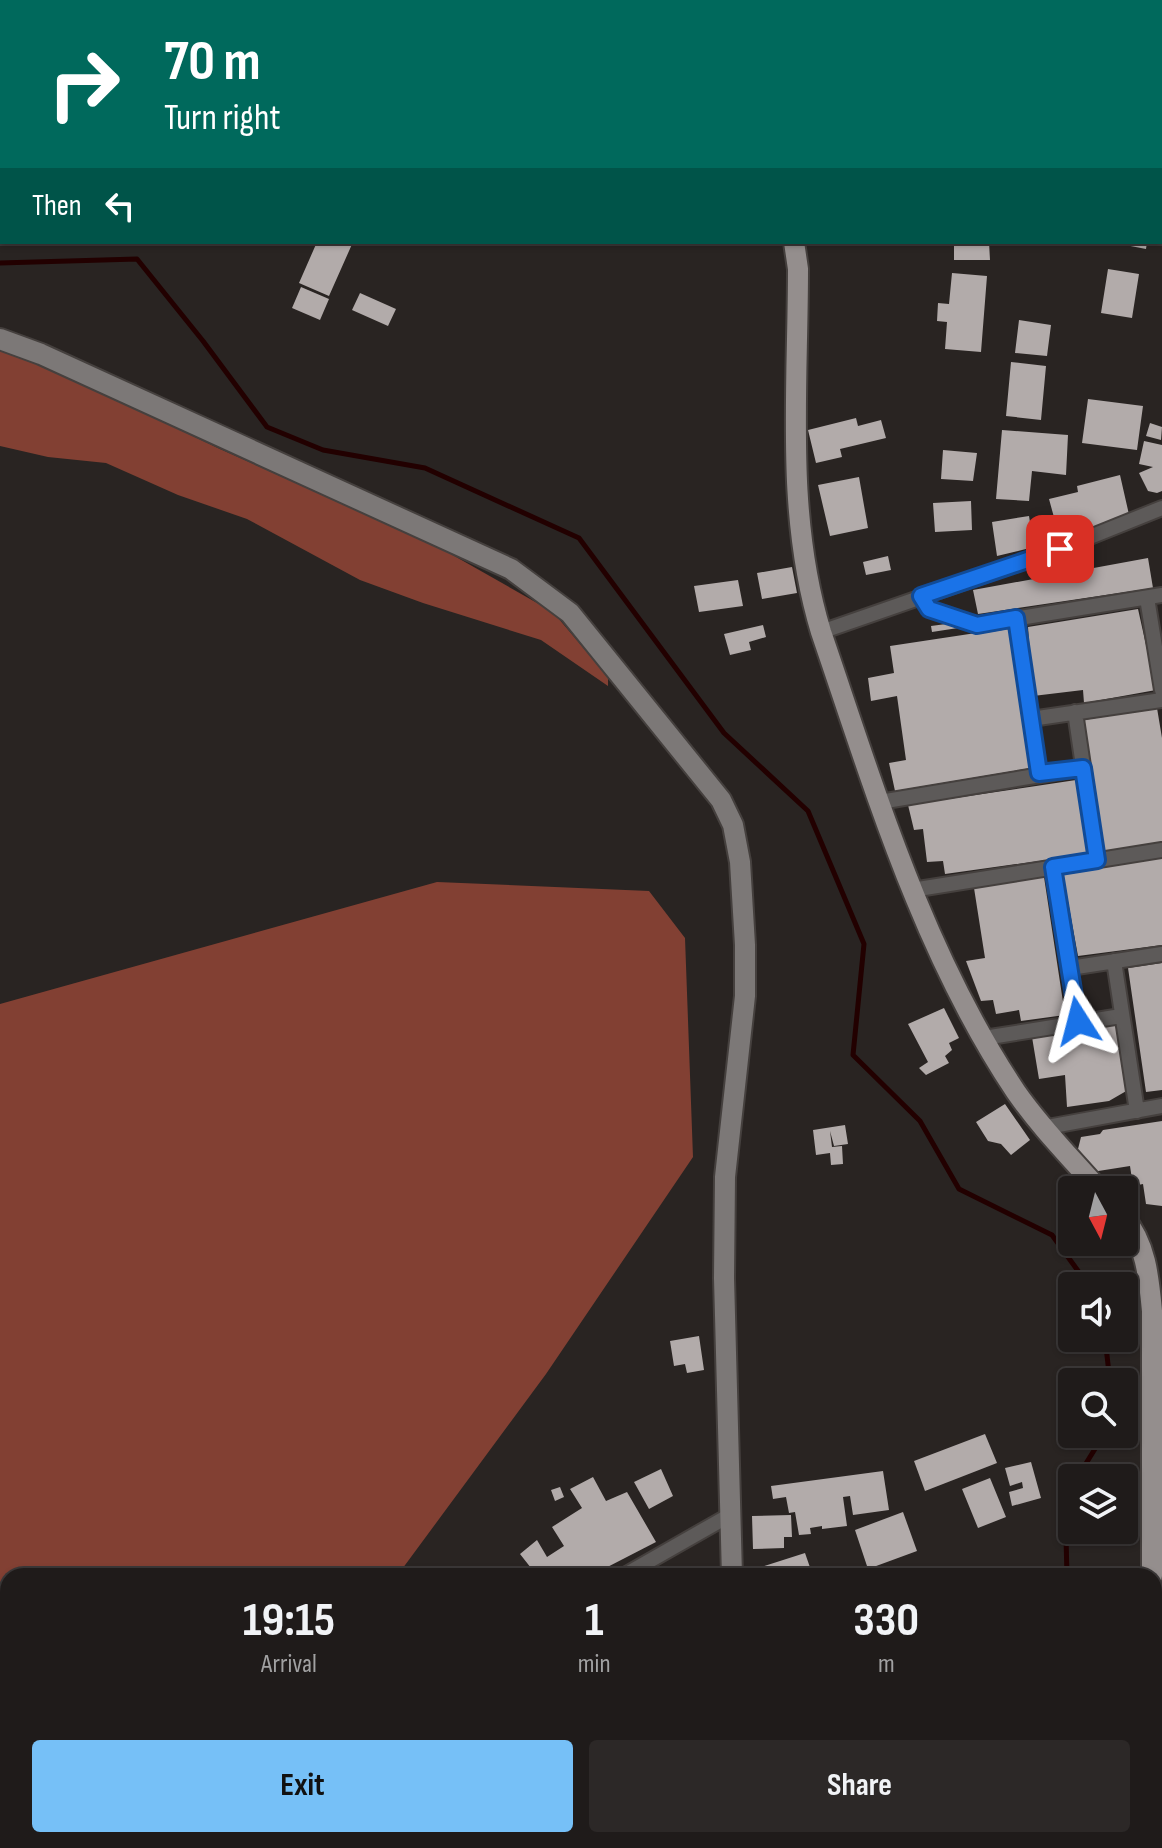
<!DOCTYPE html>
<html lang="en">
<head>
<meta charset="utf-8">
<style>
	body { margin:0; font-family:"Sofia Sans Condensed",sans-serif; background:#2c2827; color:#f1f3f6; height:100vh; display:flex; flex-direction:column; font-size:30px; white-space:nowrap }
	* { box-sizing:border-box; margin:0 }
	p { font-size:26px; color:#a1a1a2 }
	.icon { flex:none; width:44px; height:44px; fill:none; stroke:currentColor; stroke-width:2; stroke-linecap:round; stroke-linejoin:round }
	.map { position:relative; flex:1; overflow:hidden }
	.panel { position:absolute; left:0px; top:1568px; width:1162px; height:280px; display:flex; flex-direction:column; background:#1f1b1a; border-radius:24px 24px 0 0; box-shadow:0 2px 6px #0004,0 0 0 2px #3c3939 }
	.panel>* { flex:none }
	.guide { position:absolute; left:0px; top:0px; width:1162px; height:244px; box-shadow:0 2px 6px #0004,0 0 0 2px #3c3939; background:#00695c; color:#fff; overflow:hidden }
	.needle { width:52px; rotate:173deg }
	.tools { position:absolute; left:1058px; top:1176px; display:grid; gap:16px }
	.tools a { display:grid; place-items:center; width:80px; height:80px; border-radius:8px; background:#1f1b1a; box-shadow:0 2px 6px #0004,0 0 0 2px #3c3939; font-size:40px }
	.pin { position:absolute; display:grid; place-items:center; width:68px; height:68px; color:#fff; margin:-34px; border-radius:16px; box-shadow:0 4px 12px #0006 }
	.me { position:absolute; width:88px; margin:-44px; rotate:351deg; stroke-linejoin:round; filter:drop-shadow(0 0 6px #0008) }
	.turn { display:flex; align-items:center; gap:28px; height:168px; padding:0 32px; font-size:36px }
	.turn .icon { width:104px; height:104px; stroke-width:2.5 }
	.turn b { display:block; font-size:56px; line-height:68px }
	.then { display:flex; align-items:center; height:76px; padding:0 32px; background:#0003; gap:16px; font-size:30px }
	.eta { display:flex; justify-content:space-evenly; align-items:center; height:136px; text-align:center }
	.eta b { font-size:48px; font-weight:700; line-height:56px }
	.action { display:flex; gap:16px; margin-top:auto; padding:16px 32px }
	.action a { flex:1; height:92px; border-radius:8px; background:#76c0f7; color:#111; font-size:32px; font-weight:700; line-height:92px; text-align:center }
	.action a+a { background:#2c2827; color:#f1f3f6 }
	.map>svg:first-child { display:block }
	.forest { fill:#824033 }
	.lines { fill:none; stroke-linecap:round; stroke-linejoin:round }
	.stream { stroke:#200; stroke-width:5 }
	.building { fill:#b2abaa }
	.lane-casing { stroke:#45403e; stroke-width:11 }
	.street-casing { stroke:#45403e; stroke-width:18 }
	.secondary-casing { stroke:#45403e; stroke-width:24 }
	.primary-casing { stroke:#45403e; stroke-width:24 }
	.lane { stroke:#5d5a59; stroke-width:7 }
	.street { stroke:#5d5a59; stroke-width:14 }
	.secondary { stroke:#7c7877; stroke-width:20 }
	.primary { stroke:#948e8d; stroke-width:20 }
	.route-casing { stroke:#114b97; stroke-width:20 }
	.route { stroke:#1a73e8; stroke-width:14 }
</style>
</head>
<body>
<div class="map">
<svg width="1162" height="1848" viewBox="0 0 1162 1848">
	<rect width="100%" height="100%" fill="#292422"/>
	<path class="forest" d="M0,349L23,355L220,449L435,545L553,612L608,677V686L541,640L423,603L360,580L247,519L178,495L106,463L48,457L0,446Z
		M437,882L649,891L685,938L693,1157L546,1374L397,1576H8V1840H25L12,1848H0V1004Z"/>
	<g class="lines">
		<path class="stream" d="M0,263L137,259L203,341L267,427L323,450L425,468L579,538L724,733L808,811L864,944L853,1055L920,1121L959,1189L1052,1235L1089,1286
			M1105,1338L1109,1373L1108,1382
			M1077,1478L1098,1444L1100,1434
			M1067,1576L1065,1498L1072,1486
			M1154,1801L1161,1821L1160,1848"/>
	</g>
	<path class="building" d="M317,242H353L329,296L299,283Z
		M954,242H989L990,260H954Z
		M1110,242H1147L1146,249Z
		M1108,269L1139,274L1132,318L1101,313Z
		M952,273L987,276L981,352L945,349L947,322L937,321L938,303L949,304Z
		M301,287L329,299L320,320L292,308Z
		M360,293L396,309L388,326L352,310Z
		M1019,320L1051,325L1047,356L1015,353Z
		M1011,362L1046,366L1041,420L1006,416Z
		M1088,399L1143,406L1137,450L1082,443Z
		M856,418L858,426L881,420L886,438L840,449L842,457L816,463L808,430Z
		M1150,423L1162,427L1161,440L1146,436Z
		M1002,430L1068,435L1066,475L1032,471L1029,501L996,499Z
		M1144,441L1162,445V491L1157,493L1148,491L1139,473L1153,467L1139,464Z
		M943,450L977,453L973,481L941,479Z
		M1120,475L1130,519L1079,531L1078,527L1045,535L1043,524L1055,521L1049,499L1078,492L1077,486Z
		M859,477L868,528L830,536L818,485Z
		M971,501L972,530L935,532L933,503Z
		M1029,516L1034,547L997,556L992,522Z
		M888,556L891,570L866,575L863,562Z
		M1148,558L1153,588L978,614L973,590Z
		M792,567L797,593L762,599L757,573Z
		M738,580L743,606L699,612L694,586Z
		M1138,609L1156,690L1084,703L1083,690L1033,696L1028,627Z
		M984,619V624L932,632L931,626Z
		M763,625L766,637L749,642L751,650L730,655L724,634Z
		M1009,628L1031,768L895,791L889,763L906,760L897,696L871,701L868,678L894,673L890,646Z
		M1157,708L1162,738V842L1104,851L1084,720Z
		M1076,780L1089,854L945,874L943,861L927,862L923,829L914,830L908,805Z
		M1162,857V945L1078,956L1063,874Z
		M1044,877L1065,1015L1021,1021L1019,1010L996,1014L993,1000L981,1001L966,961L985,958L974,888Z
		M1162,963V1090L1146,1092L1128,968Z
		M944,1008L959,1038L949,1043L952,1050L945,1056L949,1063L926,1075L919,1068L928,1062L908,1024Z
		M1116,1024L1128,1090L1109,1101L1067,1107L1065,1075L1039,1079L1032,1037Z
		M1005,1104L1030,1140L1011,1155L1001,1144L988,1141L976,1122Z
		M1162,1121V1206L1146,1204L1143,1184L1133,1186L1130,1166L1092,1172L1077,1153L1081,1137L1100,1134L1103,1130Z
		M845,1125L848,1144L834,1146L830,1131L832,1147L842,1146L843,1164L831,1165L830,1153L816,1155L813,1130Z
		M699,1336L704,1370L687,1373L685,1364L674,1366L670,1341Z
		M985,1434L997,1463L925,1491L914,1461Z
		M1031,1462L1041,1498L1012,1506L1009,1492L1023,1488L1022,1482L1010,1486L1005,1468Z
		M661,1469L673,1496L649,1509L634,1482Z
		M883,1471L889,1510L853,1515L850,1496L843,1497L847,1526L822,1529V1526L810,1528L811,1534L799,1535L795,1512L789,1513L786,1497L773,1499L771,1486Z
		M593,1477L606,1501L627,1492L656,1542L590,1576H515L531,1568L520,1554L537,1540L547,1557L564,1546L552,1527L582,1508L570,1489Z
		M990,1478L1006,1517L978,1528L962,1489Z
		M560,1487L564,1497L555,1501L551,1490Z
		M903,1512L917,1551L868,1569L855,1530Z
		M791,1515L792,1537H784V1548L753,1549L752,1516Z
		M805,1553L813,1576H753L752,1570Z
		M156,1840H190L181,1848H146Z
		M345,1840H385L374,1848H351Z
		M421,1840H430L438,1848H413Z
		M528,1840H577L574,1848H544Z
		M591,1840L597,1842L598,1840H623L620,1848H588Z
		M861,1840L862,1848H841L840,1842Z
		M869,1840H953L954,1848L869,1847Z
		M985,1840H995V1848H979V1842Z
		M1018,1840H1046L1047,1843L1019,1845Z"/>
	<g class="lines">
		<defs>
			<path id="lane" d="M130,1848L139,1840
				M197,1848L206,1840"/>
			<path id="street" d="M921,596L929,609L977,625L1162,595
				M1147,598L1162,690
				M1016,618L1039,773
				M821,632L1060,549L1162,508
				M1075,712L1097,860
				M1031,719L1162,700
				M880,802L1083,768
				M1053,867L1078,1021
				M912,890L1162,850
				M1114,961L1137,1111
				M1070,968L1162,954
				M984,1038L1121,1016
				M1042,1128L1162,1106
				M623,1576L730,1515
				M1154,1791L1162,1790
				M501,1840L516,1848
				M770,1847L780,1841L790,1840
				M226,1848L234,1840
				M389,1848L399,1840
				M464,1848L465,1840
				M1055,1848L1056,1840"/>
			<path id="secondary" d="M0,339L41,354L511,569L570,613L721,800L733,825L740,862L745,945V996L725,1177L724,1278L732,1576
				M766,1840L771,1848"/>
			<path id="primary" d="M463,0L467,2
				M794,242L798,269C798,391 785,514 821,632C875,790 923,953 1016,1092C1041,1128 1071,1158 1099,1190
				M1124,1218C1146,1243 1149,1279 1152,1311V1576
				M1154,1632L1162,1700"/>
		</defs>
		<use href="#lane" class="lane-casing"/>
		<use href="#street" class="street-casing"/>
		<use href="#secondary" class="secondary-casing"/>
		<use href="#primary" class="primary-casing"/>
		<use href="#lane" class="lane"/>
		<use href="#street" class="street"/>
		<use href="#secondary" class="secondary"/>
		<use href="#primary" class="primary"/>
	</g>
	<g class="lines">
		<defs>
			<path id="route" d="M1060,549L921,596L929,609L977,625L1016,618L1039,773L1083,768L1097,860L1053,867L1078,1021"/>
		</defs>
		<use href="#route" class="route-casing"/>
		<use href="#route" class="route"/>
	</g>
</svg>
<div class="tools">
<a><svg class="needle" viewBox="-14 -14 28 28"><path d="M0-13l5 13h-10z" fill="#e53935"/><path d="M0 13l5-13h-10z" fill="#a1a1a2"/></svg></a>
<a><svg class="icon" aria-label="sound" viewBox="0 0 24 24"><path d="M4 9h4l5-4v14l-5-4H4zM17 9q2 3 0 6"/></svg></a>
<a><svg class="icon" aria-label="search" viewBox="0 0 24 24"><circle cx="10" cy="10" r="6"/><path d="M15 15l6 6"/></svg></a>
<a><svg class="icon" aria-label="layers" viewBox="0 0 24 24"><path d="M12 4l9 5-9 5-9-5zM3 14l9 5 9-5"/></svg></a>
</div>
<div class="pin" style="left:1060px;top:549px;background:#d93025"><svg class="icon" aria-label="arrive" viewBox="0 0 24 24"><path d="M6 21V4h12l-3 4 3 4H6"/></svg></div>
<svg class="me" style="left:1078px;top:1021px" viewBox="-20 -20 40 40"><path d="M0-17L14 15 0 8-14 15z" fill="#1a73e8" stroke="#fff" stroke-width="4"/></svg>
<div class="guide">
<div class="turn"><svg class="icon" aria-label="right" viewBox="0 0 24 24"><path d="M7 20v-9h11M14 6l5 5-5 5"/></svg><div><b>70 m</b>Turn right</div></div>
<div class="then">Then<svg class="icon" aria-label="left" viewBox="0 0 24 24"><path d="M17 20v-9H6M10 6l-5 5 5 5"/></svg></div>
</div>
<section class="panel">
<div class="eta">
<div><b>19:15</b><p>Arrival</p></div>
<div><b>1</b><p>min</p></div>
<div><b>330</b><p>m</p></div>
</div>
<div class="action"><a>Exit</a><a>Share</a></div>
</section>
</div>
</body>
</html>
